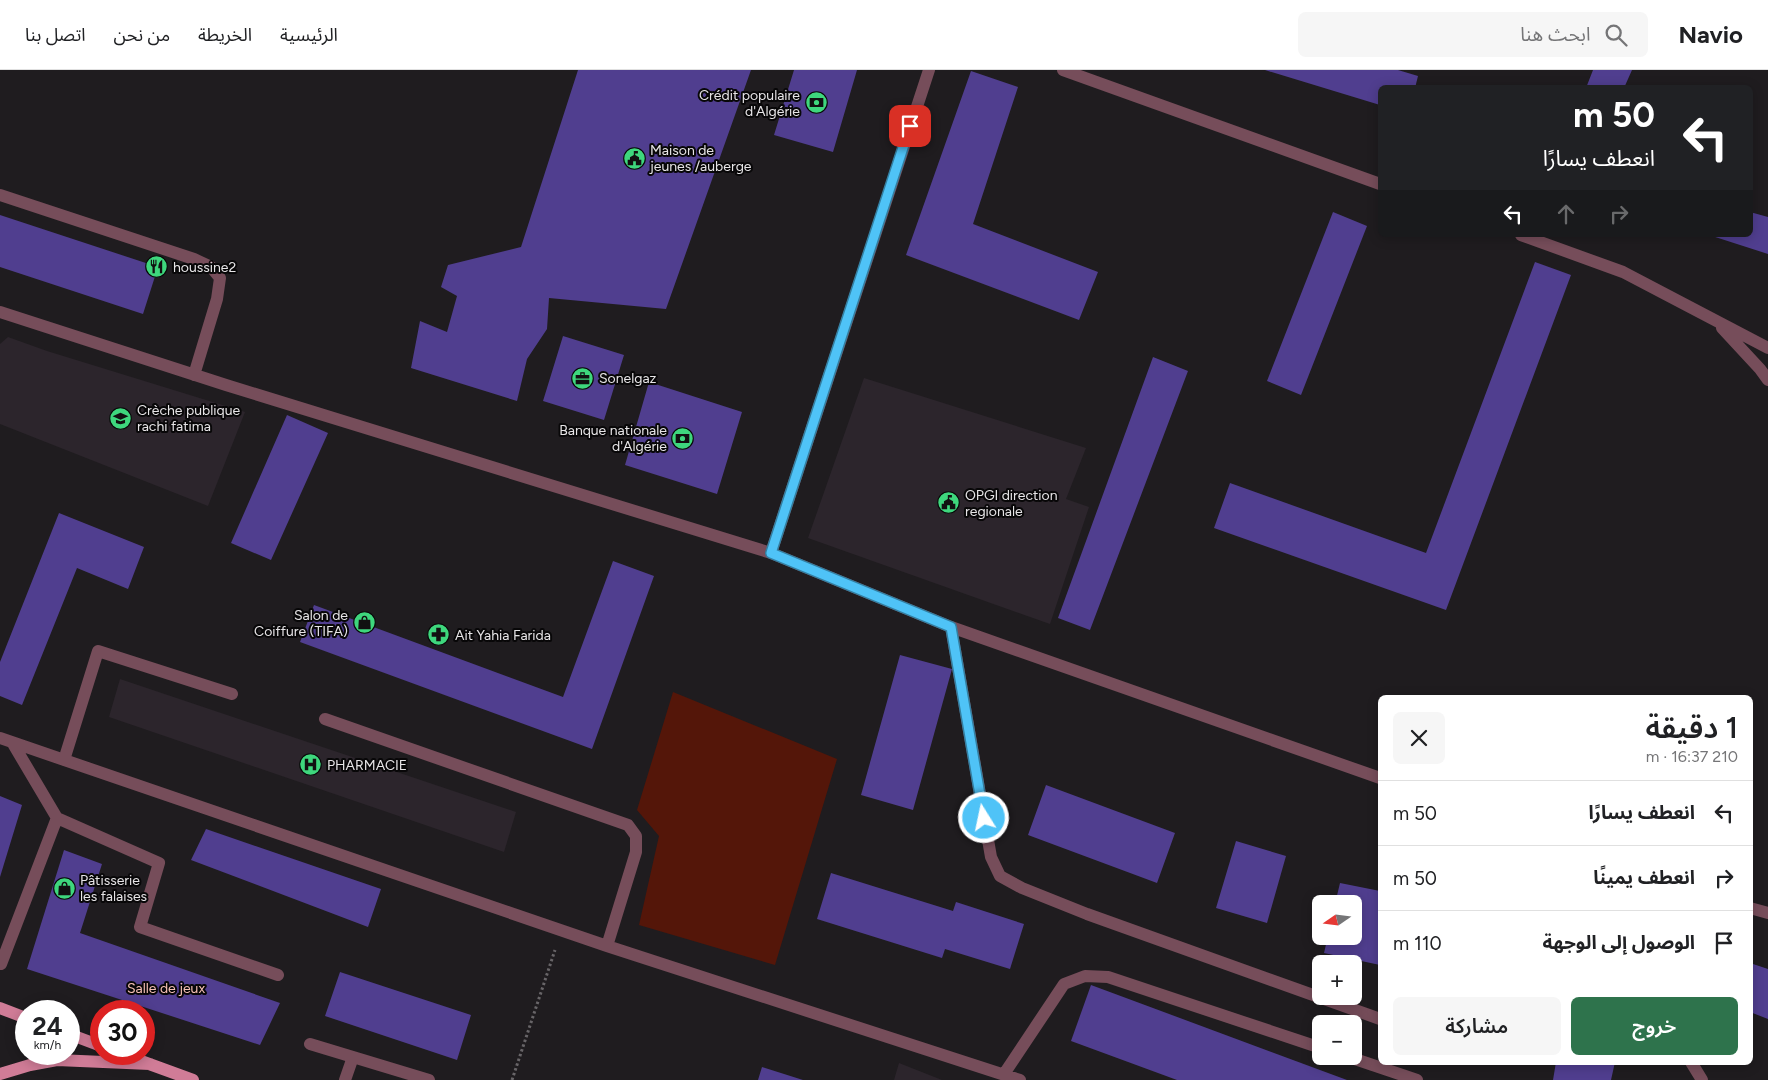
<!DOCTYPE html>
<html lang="ar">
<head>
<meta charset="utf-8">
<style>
	body { margin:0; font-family:Figtree,"Noto Sans Arabic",sans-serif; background:#f6f6f6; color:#202124; direction:rtl; height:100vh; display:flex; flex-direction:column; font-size:19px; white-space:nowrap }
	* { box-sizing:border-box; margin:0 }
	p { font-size:16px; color:#757577 }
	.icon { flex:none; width:28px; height:28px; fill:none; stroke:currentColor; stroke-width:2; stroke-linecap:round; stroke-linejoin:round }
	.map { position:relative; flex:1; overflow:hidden; direction:ltr }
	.details { position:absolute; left:1378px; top:625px; width:375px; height:370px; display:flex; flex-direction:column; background:#fff; border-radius:8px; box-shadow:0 2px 12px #0003; direction:rtl }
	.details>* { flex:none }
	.hud { position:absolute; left:1378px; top:15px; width:375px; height:152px; border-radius:8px; box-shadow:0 2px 12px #0003; direction:rtl; background:#202124; color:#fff; overflow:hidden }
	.needle { width:32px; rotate:256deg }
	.controls { position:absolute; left:1312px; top:825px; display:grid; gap:10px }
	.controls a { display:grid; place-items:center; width:50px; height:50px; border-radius:8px; background:#fff; box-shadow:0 2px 12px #0003; font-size:25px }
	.speed { position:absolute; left:15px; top:930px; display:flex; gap:10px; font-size:25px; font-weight:700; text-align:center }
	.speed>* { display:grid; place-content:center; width:65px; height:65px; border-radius:50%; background:#fff; box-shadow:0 2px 12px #0003; line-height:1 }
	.speed small { font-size:12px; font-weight:400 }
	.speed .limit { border:8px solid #d22; background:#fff; color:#111 }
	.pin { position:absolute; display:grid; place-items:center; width:42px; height:42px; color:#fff; margin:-21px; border-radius:10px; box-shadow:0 2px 8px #0006 }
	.me { position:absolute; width:55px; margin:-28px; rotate:350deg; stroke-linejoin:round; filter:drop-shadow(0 0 4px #0008) }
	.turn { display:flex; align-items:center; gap:18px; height:105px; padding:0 15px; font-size:22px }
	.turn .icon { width:65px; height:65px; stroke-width:2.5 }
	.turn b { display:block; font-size:35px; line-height:42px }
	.lanes { display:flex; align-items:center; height:48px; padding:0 15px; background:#0003; justify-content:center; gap:25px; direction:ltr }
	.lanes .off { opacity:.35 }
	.round { display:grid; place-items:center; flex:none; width:52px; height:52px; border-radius:8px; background:#f6f6f6 }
	.overview { display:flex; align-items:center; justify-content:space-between; height:85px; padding:0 15px }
	h1 { font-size:30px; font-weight:600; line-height:38px }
	.primary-button { display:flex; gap:10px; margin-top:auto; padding:10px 15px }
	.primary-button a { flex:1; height:58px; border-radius:8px; background:#2e734c; color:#fff; font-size:20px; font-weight:600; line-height:58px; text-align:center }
	.primary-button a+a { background:#f6f6f6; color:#202124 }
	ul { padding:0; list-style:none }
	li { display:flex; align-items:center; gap:15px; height:65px; padding:0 15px; border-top:1px solid #e0e0e0 }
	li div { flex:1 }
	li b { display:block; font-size:19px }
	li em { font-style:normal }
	header { display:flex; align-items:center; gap:30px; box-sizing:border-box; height:70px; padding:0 25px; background:#fff; border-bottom:1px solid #e0e0e0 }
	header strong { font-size:24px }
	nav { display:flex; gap:28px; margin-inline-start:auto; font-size:18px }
	.search { width:350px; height:45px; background:#f6f6f6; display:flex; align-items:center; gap:12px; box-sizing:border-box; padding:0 18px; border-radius:8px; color:#757577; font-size:19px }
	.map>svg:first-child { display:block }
	.built { fill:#2c252c }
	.green { fill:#541609 }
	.building { fill:#503e8f }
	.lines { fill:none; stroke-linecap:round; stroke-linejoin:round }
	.path { stroke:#686568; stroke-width:3; stroke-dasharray:2.5 2.5; stroke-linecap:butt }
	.lane { stroke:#764d5a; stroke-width:12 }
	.street { stroke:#764d5a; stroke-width:12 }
	.primary { stroke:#d07c97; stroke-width:12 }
	.route-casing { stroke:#337fa1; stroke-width:12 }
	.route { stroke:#4fc3f7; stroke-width:9 }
	.labels { text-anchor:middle; stroke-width:4; stroke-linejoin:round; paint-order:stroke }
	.poi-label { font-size:14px; fill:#e7e5e7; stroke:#080708; text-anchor:start }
	.park-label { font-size:14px; fill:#f6c1b5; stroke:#080708 }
</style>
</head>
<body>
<header>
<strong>Navio</strong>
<div class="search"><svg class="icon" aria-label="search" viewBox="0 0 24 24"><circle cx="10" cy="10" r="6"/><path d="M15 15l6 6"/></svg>ابحث هنا</div>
<nav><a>الرئيسية</a><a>الخريطة</a><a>من نحن</a><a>اتصل بنا</a></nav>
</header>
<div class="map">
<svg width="1768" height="1010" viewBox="0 0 1768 1010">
	<rect width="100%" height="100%" fill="#1f1c1f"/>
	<path class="built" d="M8,267L47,281L245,342L208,436L0,354V274Z
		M864,308L1086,378L1066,429L1089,437L1050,554L808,468Z
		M120,609L516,742L504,782L109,647Z
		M899,993L942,1010H894Z"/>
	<path class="green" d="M673,622L837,689L775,895L639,855L659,766L637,740Z"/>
	<path class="building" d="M578,0H751L666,239L549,228L547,259L527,289L517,331L411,298L420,251L447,262L457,226L441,217L448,195L521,177Z
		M794,0H857L833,82L774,65Z
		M1265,0H1398L1418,6L1415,18H1380V35Z
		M1593,0H1632L1624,18H1586Z
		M971,1L1018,17L973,154L1098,202L1079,250L906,185Z
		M1333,142L1367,156L1301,325L1267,311Z
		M1750,142L1768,147V184L1709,165H1750Z
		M0,145L158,197L143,244L0,197Z
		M1535,192L1571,205L1446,540L1214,458L1230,413L1426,483Z
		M563,266L624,285L604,350L543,331Z
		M1153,287L1188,301L1090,560L1058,548Z
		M649,312L742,342L717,424L625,395Z
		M287,345L328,363L271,490L231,473Z
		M59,443L144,477L128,519L77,498L22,635L0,626V592Z
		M613,491L654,506L592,679L300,572L314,535L563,627Z
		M900,585L952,599L913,740L861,725Z
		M1046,715L1175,763L1157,813L1028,765Z
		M0,726L22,735L0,807Z
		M206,759L381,819L368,857L191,790Z
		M1236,771L1286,786L1267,853L1216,838Z
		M64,780L102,794L80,863L280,933L260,975L27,899Z
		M831,803L953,841L956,832L1024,854L1010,899L945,879L942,888L817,849Z
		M1340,813L1380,821V895L1324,883L1328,866H1354V834H1335Z
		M1750,893L1768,899V949L1750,942Z
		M340,902L471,945L457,990L325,946Z
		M1091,915L1347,1010H1177L1071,971Z
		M1556,992H1615L1611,1010H1553Z
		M762,997L803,1010H758Z"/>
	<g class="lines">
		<path class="path" d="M512,1010L555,880"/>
		<path class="lane" d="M310,974L429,1010
			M345,1010L353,987"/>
		<path class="street" d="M1063,0L1380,114
			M0,125L194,189L211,197L220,208L217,229L194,305
			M1521,165L1623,202L1768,278
			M0,242L226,315L771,483L951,557L1380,708
			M1722,258L1760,299L1768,310
			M771,483L929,0
			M951,557L991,787L1000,806L1022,818L1087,844L1380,949
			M325,649L628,755L636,766V782L607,876
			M0,668L607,876L1020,1010
			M12,672L57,748L159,793L140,857L278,905
			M64,690L98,581L232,624
			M1750,838L1768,843
			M1,894L57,748
			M1346,986L1417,1010
			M1691,992L1702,1010
			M1004,1004L1064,914L1085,906L1108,907L1321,978"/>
		<path class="primary" d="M0,938L26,948
			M69,964L101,976
			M141,991L193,1010
			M0,1004L30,995L57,990L150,994"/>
	</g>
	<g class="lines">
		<defs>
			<path id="route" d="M910,56L771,483L951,557L984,748"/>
		</defs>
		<use href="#route" class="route-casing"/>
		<use href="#route" class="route"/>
	</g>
	<defs>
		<symbol id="bank-disc" viewBox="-11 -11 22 22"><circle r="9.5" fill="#3ed77d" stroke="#080708"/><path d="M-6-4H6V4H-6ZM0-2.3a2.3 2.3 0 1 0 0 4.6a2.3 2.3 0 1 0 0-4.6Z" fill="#111"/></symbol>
		<symbol id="civic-disc" viewBox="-11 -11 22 22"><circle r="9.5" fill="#3ed77d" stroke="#080708"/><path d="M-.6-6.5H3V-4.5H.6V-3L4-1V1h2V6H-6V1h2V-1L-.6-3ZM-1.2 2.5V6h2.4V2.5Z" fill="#111"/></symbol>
		<symbol id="restaurant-disc" viewBox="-11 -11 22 22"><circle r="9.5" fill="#3ed77d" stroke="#080708"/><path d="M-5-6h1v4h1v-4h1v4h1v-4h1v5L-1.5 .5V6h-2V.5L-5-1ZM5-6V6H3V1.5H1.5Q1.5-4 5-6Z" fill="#111"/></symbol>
		<symbol id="office-disc" viewBox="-11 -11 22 22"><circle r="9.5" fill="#3ed77d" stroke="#080708"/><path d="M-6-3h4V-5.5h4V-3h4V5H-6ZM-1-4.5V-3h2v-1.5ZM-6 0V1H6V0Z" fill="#111"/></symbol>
		<symbol id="school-disc" viewBox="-11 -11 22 22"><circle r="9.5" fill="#3ed77d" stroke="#080708"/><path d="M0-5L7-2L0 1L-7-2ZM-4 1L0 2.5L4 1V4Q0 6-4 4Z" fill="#111"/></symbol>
		<symbol id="shop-disc" viewBox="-11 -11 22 22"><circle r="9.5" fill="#3ed77d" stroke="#080708"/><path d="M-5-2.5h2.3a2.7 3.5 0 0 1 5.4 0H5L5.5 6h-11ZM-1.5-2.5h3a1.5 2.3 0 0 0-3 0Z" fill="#111"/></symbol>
		<symbol id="pharmacy-disc" viewBox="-11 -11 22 22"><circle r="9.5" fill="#3ed77d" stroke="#080708"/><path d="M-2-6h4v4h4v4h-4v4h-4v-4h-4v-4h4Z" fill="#111"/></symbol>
		<symbol id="hospital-disc" viewBox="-11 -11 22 22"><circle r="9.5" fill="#3ed77d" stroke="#080708"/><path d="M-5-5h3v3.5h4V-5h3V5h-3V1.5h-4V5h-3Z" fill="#111"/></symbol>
	</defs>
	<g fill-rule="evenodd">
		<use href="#bank-disc" x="804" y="20" width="25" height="25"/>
		<use href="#civic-disc" x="622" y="76" width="25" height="25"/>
		<use href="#restaurant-disc" x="144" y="184" width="25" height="25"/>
		<use href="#office-disc" x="570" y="296" width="25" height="25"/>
		<use href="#school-disc" x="108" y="336" width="25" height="25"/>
		<use href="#bank-disc" x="670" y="356" width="25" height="25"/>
		<use href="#civic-disc" x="936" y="420" width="25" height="25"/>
		<use href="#shop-disc" x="352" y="540" width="25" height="25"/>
		<use href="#pharmacy-disc" x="426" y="552" width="25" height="25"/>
		<use href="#hospital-disc" x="298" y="682" width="25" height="25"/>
		<use href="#shop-disc" x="52" y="806" width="25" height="25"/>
	</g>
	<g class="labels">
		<g class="poi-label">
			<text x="800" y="30" text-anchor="end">Crédit populaire<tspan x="800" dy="16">d'Algérie</tspan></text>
			<text x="650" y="85">Maison de<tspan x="650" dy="16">jeunes /auberge</tspan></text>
			<text x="173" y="202">houssine2</text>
			<text x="599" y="313">Sonelgaz</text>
			<text x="137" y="345">Crèche publique<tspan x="137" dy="16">rachi fatima</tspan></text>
			<text x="667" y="365" text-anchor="end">Banque nationale<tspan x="667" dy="16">d'Algérie</tspan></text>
			<text x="965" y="430">OPGI direction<tspan x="965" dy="16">regionale</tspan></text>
			<text x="348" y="550" text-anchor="end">Salon de<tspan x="348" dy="16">Coiffure (TIFA)</tspan></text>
			<text x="455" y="570">Ait Yahia Farida</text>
			<text x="327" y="700">PHARMACIE</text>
			<text x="80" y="815">Pâtisserie<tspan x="80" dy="16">les falaises</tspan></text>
		</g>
		<g class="park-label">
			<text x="166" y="923">Salle de jeux</text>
		</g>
	</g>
</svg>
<div class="controls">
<a><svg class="needle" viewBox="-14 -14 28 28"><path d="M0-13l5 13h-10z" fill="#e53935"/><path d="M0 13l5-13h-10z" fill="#757577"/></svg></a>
<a>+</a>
<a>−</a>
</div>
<div class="speed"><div>24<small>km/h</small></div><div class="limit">30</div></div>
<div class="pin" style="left:910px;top:56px;background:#d93025"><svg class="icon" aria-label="arrive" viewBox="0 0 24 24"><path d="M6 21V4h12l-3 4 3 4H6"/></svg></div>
<svg class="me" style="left:984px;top:748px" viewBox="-20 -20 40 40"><circle r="17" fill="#4fc3f7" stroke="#fff" stroke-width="3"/><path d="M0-11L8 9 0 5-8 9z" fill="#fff"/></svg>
<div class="hud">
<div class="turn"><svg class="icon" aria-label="left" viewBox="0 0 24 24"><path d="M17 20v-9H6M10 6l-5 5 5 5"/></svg><div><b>50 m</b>انعطف يسارًا</div></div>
<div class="lanes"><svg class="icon" aria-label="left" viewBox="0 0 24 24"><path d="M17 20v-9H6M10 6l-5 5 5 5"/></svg><svg class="icon off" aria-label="ahead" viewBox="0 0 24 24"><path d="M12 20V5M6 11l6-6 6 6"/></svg><svg class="icon off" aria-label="right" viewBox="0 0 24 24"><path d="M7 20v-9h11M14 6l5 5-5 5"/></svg></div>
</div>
<section class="details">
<div class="overview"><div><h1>1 دقيقة</h1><p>210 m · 16:37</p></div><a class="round"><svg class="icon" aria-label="close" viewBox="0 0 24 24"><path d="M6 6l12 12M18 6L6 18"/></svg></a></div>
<ul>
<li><svg class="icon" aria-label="left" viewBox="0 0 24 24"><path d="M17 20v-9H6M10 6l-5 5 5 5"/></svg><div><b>انعطف يسارًا</b></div><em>50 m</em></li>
<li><svg class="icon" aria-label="right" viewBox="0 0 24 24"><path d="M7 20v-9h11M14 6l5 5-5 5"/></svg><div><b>انعطف يمينًا</b></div><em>50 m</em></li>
<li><svg class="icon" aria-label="arrive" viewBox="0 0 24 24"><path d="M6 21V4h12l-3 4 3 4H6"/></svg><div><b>الوصول إلى الوجهة</b></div><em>110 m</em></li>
</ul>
<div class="primary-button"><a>خروج</a><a>مشاركة</a></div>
</section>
</div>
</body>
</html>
